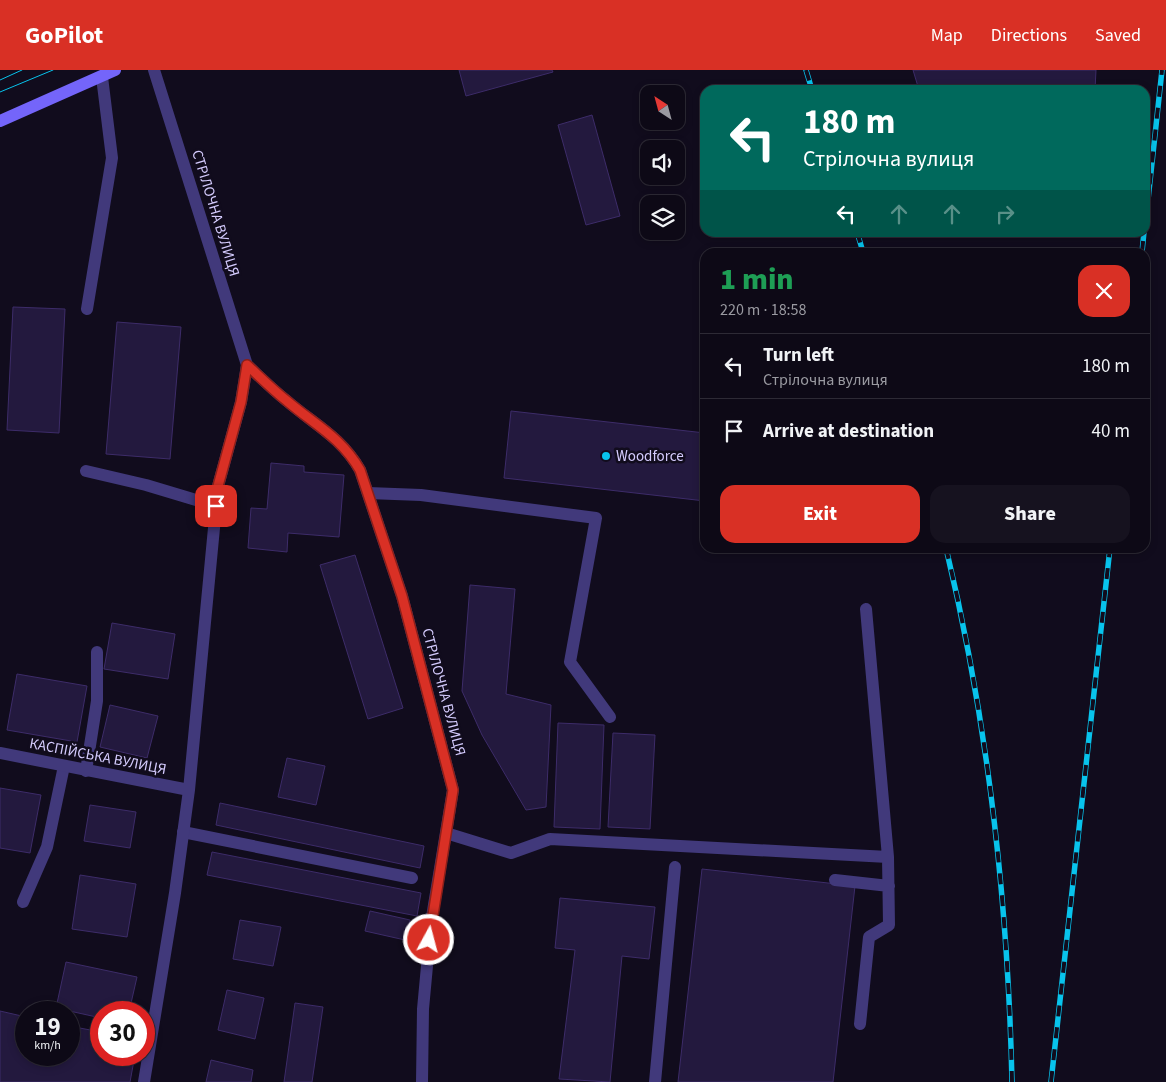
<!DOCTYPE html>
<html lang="en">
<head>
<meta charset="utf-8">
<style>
	body { margin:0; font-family:"Source Sans 3",sans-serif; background:#16121f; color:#f1f3f6; height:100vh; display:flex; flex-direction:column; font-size:19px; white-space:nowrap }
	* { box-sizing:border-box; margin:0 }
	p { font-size:16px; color:#9a9aa1 }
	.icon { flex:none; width:28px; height:28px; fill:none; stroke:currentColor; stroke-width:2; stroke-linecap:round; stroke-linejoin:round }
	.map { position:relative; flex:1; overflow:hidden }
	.sheet { position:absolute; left:700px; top:178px; width:450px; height:305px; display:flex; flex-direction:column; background:#0d0916; border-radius:15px; box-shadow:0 2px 8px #0003,0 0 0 1px #2d2a35 }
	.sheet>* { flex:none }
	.banner { position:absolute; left:700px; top:15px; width:450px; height:152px; border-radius:15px; box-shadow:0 2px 8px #0003,0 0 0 1px #2d2a35; background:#00695c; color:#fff; overflow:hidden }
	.needle { width:32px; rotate:324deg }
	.buttons { position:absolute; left:640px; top:15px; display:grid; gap:10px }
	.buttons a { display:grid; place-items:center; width:45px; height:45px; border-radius:10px; background:#0d0916; box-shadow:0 2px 8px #0003,0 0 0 1px #2d2a35; font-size:25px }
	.speed { position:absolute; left:15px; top:931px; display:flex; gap:10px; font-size:25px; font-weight:700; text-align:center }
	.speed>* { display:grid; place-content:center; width:65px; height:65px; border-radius:50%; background:#0d0916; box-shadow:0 2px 8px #0003,0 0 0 1px #2d2a35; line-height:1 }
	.speed small { font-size:12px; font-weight:400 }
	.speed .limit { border:8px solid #d22; background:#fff; color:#111 }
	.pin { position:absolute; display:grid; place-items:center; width:42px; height:42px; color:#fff; margin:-21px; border-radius:10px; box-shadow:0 2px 8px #0006 }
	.me { position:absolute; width:55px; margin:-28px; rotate:7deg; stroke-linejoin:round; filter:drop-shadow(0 0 4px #0008) }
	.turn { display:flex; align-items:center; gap:18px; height:105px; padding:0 20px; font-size:22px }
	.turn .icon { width:65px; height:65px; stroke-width:2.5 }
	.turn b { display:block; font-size:35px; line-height:42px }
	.lanes { display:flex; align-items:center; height:48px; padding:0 20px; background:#0003; justify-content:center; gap:25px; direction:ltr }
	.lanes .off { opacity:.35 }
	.round { display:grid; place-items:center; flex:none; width:52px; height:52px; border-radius:15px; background:#16121f }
	.head { display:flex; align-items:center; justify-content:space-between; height:85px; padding:0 20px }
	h1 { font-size:30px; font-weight:800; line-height:38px; color:#1e9e55 }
	.action { display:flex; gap:10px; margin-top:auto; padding:10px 20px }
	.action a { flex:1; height:58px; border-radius:15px; background:#d93025; color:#fff; font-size:20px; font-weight:800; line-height:58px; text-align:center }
	.action a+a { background:#16121f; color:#f1f3f6 }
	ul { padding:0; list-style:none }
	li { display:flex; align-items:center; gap:15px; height:65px; padding:0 20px; border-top:1px solid #2d2a35 }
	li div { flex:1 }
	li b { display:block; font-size:19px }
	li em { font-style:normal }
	header { display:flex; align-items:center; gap:30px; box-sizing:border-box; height:70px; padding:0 25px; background:#d93025; color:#fff }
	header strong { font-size:24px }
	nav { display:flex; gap:28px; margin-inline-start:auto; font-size:18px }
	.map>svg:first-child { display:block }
	.building { fill:#23193e; stroke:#3d2c69 }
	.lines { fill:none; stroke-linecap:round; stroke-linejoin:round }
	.lane { stroke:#41397b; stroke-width:12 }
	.street { stroke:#41397b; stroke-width:12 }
	.secondary { stroke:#7465fa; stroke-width:12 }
	.tram { stroke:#08c3ec; stroke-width:1 }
	.rail-casing { stroke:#08c3ec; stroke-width:5.5 }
	.rail { stroke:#110c1d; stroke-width:4; stroke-dasharray:11; stroke-linecap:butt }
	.route-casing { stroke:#8d1f18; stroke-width:12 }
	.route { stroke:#d93025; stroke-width:9 }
	.poi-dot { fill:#08c3ec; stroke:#110c1d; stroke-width:2 }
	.labels { text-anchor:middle; stroke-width:5; stroke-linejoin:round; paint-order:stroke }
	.street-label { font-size:15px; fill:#d4cbfd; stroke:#110c1d }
	.poi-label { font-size:15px; fill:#d4cbfd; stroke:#110c1d; text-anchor:start }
</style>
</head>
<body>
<header>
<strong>GoPilot</strong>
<nav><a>Map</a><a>Directions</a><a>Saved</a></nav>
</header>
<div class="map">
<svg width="1166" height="1012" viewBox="0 0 1166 1012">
	<rect width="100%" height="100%" fill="#110c1d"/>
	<path class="building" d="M459,0H552L553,2L466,26Z
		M913,0H1096L1095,20H919Z
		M592,45L620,146L586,155L558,55Z
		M13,237L65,239L59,363L7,360Z
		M117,252L181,257L170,389L106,384Z
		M511,341L705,363V431L504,408Z
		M271,393L304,396V402L344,405L339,467L288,463L287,482L248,478L251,438L267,439Z
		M355,485L403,638L368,649L320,495Z
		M470,515L515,519L506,624L551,635L546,737L526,740L482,665L462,621Z
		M112,553L175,564L168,609L104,599Z
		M17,604L87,616L77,672L7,660Z
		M110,635L158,646L147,688L100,677Z
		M558,653L604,655L600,759L554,757Z
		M613,663L655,665L650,759L608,757Z
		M287,688L325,696L316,735L278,727Z
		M0,718L41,725L30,783L0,778Z
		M220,733L424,776L420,798L216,755Z
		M90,735L136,742L130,778L84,771Z
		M212,782L421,823L417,846L207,805Z
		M702,799L855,816L833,1012H678Z
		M80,805L136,814L127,867L72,859Z
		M560,828L655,837L649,889L622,886L610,1012L559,1009L575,880L555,878Z
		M370,841L410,850L405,870L365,861Z
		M240,850L281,857L273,896L233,889Z
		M66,892L137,907L129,942H101V948L56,938Z
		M227,920L264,928L255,969L218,960Z
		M295,933L323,937L312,1012H284Z
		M0,941L26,947V985H69V956L101,962V985H135L130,1012H0Z
		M211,990L253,1000L251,1012H206Z"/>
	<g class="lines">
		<path class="lane" d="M87,239L112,88L102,7
			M86,401L146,415L216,436
			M368,423L421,425L596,448L570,592L610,647
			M866,539L888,787
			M86,701L97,631V582
			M183,762L412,808
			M446,763L511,783L550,769L888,787L889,855L869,867L860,954
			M835,810L889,816
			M23,832L47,777L64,696
			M655,1012L675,797"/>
		<path class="street" d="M247,295C260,307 273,320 287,331C315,355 341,367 360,400L402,526L453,720L431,853L423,939L422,1012
			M0,683L189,720
			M144,1012L175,823L189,720L218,416L241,332L247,295L154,0"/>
		<path class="secondary" d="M0,51L115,0"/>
		<path class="tram" d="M0,10L22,0
			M0,22L53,0"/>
		<defs>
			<path id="rail" d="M806,0L812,20
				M1145,158L1162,0
				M857,162L863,182
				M1142,182L1144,162
				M946,478C988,653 1008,832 1012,1012
				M1051,1012L1110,478"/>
		</defs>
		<use href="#rail" class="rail-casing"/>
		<use href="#rail" class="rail"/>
	</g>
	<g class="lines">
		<defs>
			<path id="route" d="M216,436L218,416L241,332L247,295C260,307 273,320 287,331C315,355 341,367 360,400L402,526L453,720L429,870"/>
		</defs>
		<use href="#route" class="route-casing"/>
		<use href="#route" class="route"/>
	</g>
	<circle class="poi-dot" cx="606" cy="386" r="5"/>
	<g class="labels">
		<g class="street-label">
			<text transform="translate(216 143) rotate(73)" y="5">СТРІЛОЧНА ВУЛИЦЯ</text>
			<text transform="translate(444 622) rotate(75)" y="5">СТРІЛОЧНА ВУЛИЦЯ</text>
			<text transform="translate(98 686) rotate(11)" y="5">КАСПІЙСЬКА ВУЛИЦЯ</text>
		</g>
		<g class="poi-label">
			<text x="616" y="391">Woodforce</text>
		</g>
	</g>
</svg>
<div class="buttons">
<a><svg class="needle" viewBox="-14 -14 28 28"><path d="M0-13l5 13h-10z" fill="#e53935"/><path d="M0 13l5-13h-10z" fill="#9a9aa1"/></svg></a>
<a><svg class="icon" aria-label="sound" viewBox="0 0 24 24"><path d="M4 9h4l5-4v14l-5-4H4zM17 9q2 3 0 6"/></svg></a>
<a><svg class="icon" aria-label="layers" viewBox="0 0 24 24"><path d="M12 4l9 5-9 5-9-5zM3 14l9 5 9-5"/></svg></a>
</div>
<div class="speed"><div>19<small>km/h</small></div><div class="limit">30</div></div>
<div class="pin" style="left:216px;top:436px;background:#d93025"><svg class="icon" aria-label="arrive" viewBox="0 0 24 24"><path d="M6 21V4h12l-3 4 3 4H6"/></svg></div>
<svg class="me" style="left:429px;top:870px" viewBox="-20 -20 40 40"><circle r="17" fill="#d93025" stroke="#fff" stroke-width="3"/><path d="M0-11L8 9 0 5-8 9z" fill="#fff"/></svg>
<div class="banner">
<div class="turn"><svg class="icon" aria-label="left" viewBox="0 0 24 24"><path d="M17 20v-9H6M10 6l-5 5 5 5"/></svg><div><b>180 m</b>Стрілочна вулиця</div></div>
<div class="lanes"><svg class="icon" aria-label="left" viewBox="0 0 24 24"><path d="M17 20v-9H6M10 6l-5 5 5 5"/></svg><svg class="icon off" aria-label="ahead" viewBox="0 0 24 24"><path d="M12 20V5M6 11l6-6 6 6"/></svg><svg class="icon off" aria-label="ahead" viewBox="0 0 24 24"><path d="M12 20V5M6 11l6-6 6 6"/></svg><svg class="icon off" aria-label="right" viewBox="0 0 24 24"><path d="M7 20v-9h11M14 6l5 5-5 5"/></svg></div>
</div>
<section class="sheet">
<div class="head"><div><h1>1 min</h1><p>220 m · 18:58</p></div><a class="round" style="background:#d93025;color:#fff"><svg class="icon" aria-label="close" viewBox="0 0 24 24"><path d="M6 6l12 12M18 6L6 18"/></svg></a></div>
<ul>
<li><svg class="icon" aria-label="left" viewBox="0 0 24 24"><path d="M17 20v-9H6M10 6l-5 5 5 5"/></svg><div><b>Turn left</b><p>Стрілочна вулиця</p></div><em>180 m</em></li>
<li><svg class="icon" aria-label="arrive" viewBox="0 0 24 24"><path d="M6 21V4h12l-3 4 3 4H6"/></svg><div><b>Arrive at destination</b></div><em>40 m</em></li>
</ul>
<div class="action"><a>Exit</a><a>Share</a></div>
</section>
</div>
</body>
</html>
